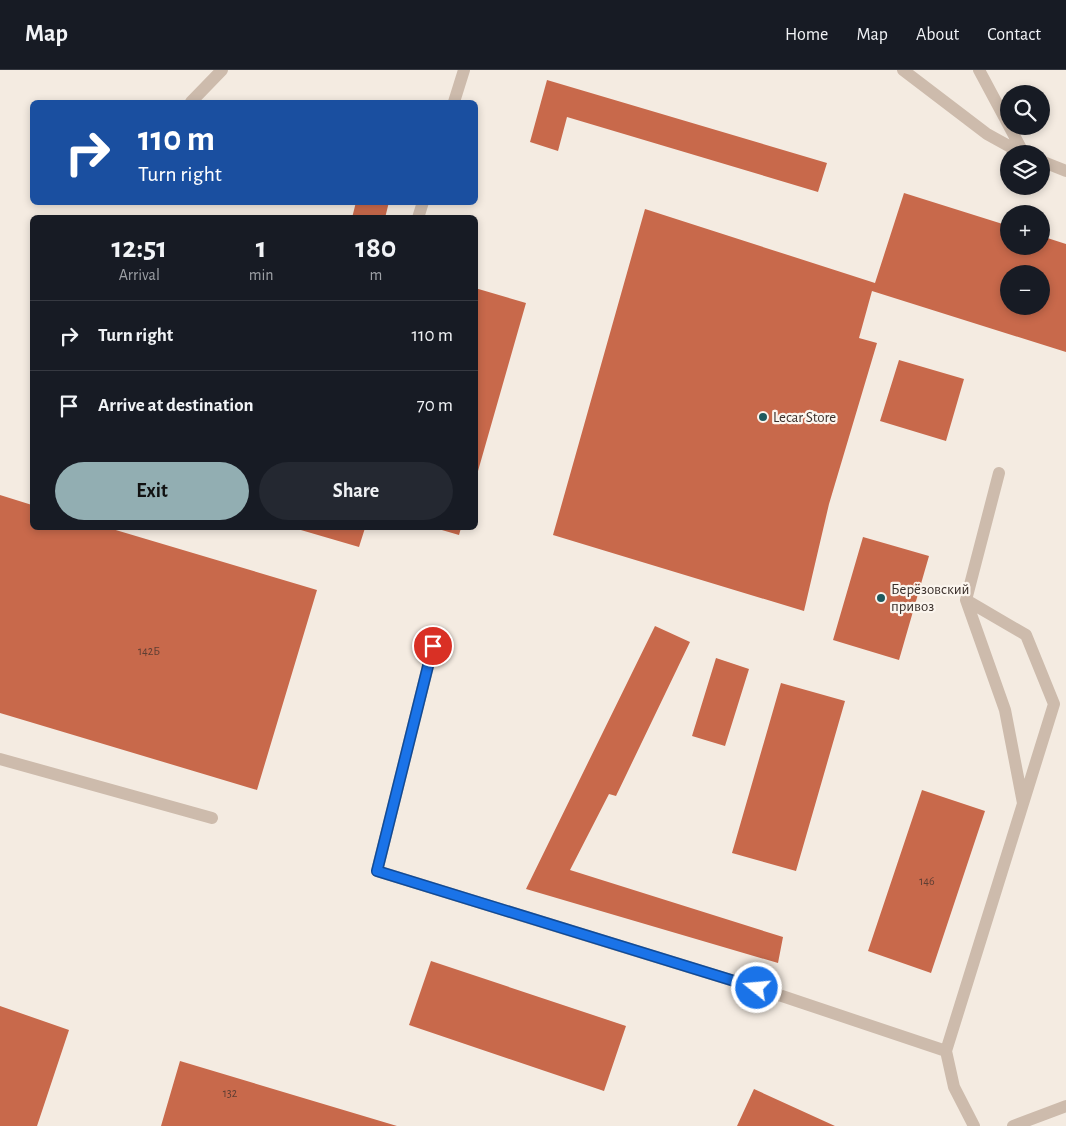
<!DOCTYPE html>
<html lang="en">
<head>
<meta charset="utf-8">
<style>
	body { margin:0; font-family:"Alegreya Sans",sans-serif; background:#242831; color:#f1f3f6; height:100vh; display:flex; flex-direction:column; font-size:19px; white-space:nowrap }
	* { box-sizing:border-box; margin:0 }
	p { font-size:16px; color:#9ea1a6 }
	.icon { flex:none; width:28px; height:28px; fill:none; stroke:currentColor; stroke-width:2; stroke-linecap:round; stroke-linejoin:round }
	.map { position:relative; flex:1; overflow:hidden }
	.details { position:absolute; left:30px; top:145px; width:448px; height:315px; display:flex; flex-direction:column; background:#171b24; border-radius:8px; box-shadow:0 2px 8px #0003 }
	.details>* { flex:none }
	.banner { position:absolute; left:30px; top:30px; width:448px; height:105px; border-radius:8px; box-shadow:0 2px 8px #0003; background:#1a4fa0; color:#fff; overflow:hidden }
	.buttons { position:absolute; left:1000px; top:15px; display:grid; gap:10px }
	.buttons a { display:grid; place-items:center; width:50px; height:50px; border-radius:50%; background:#171b24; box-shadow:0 2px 8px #0003; font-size:25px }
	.pin { position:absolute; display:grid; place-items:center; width:42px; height:42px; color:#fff; margin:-21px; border:2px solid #fff; border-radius:50%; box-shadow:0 1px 5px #0007 }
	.me { position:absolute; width:55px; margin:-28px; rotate:287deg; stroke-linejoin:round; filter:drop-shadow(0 0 4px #0008) }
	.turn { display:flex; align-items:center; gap:18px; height:105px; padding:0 25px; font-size:22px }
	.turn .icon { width:65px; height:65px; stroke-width:2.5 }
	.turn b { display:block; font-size:35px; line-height:42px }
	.eta { display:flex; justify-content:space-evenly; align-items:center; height:85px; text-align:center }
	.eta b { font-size:30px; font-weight:600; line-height:35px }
	.primary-button { display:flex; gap:10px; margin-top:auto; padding:10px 25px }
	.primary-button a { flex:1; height:58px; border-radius:30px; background:#92aeb2; color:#111; font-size:20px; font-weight:600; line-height:58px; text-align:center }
	.primary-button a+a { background:#242831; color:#f1f3f6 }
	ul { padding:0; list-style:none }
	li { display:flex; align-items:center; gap:15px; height:70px; padding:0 25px; border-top:1px solid #363941 }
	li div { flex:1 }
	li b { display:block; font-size:19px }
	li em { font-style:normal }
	header { display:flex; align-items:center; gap:30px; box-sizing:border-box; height:70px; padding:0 25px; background:#171b24; border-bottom:1px solid #363941 }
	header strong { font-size:24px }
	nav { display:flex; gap:28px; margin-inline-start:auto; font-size:18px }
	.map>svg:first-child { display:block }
	.building { fill:#c8694b; fill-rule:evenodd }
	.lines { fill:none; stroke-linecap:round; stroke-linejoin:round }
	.minor { stroke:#cdbbac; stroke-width:12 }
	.route-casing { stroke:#114b97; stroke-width:12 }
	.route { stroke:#1a73e8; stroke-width:9 }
	.poi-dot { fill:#1f5a5e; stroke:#fbf5ee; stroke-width:2 }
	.labels { text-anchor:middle; stroke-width:4.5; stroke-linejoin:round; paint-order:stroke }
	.number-label { font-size:12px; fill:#5e3e33 }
	.poi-label { font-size:15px; fill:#3b302b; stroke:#fbf5ee; text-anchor:start }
</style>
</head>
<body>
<header>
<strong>Map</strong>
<nav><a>Home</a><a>Map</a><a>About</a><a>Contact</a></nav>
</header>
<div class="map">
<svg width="1066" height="1056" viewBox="0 0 1066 1056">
	<rect width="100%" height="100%" fill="#f4ebe1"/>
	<path class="building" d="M547,10L827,93L818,122L567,47L558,81L530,72Z
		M904,123L1009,156V176H1041V166L1066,174V282L872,221L859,268L877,273L829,434L804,541L553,465L645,139L875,213ZM1009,204H1041V236H1009Z
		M356,132H389L385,148H352Z
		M475,218L526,233L476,408H475Z
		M899,290L964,309L946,371L880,351Z
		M0,425L32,435V458H109L317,520L257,720L0,643Z
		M294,458H365L359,477Z
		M435,458H461L459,465Z
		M863,467L929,486L899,590L833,570Z
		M655,556L690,572L616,726L609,724L570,800L783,867L778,893L526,819Z
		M716,588L749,599L725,676L692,666Z
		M781,613L845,631L796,801L732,783Z
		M922,720L985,741L931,903L868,881Z
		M431,891L626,956L604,1021L409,955Z
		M0,936L69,960L37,1056H0Z
		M180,991L397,1056H161Z
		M754,1019L835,1056H737Z"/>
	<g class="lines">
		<path class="minor" d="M903,0L987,64L1023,84
			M979,0L1009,56
			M191,32L222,0
			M454,32L464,0
			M1009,56L1024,84
			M1041,91L1066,101
			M418,148L423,132
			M999,403L966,530L1005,640L1023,733
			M966,530L1026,565L1054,634L946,981L954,1017L974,1056
			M433,576L377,801L776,924L946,981
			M0,689L212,748
			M1013,1056L1066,1036"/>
	</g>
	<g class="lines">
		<defs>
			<path id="route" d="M433,576L377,801L757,918"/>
		</defs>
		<use href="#route" class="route-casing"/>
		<use href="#route" class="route"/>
	</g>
	<g class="poi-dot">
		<circle cx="763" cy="347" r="5"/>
		<circle cx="881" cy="528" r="5"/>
	</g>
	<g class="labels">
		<g class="number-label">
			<text x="149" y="585">142Б</text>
			<text x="927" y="815">146</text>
			<text x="230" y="1027">132</text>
		</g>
		<g class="poi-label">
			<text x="773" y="352">Lecar Store</text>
			<text x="891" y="524">Берёзовский<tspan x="891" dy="17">привоз</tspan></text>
		</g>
	</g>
</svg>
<div class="buttons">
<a><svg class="icon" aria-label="search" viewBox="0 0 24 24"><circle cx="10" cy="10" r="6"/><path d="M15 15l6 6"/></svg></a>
<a><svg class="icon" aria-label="layers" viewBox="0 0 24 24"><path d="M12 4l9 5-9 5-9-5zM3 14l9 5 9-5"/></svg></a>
<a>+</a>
<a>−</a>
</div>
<div class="pin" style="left:433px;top:576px;background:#d93025"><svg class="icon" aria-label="arrive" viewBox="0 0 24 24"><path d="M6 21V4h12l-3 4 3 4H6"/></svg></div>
<svg class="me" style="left:757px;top:918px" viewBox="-20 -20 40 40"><circle r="17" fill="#1a73e8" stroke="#fff" stroke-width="3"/><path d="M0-11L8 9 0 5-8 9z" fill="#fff"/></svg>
<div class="banner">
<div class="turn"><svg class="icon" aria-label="right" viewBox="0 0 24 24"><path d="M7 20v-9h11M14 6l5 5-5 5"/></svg><div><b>110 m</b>Turn right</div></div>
</div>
<section class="details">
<div class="eta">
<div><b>12:51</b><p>Arrival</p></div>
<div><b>1</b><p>min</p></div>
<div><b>180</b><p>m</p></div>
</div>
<ul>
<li><svg class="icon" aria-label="right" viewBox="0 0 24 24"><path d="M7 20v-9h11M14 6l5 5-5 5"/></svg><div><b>Turn right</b></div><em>110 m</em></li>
<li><svg class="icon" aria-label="arrive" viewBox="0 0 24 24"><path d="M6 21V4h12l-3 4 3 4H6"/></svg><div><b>Arrive at destination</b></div><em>70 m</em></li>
</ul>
<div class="primary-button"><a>Exit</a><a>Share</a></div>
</section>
</div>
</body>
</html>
